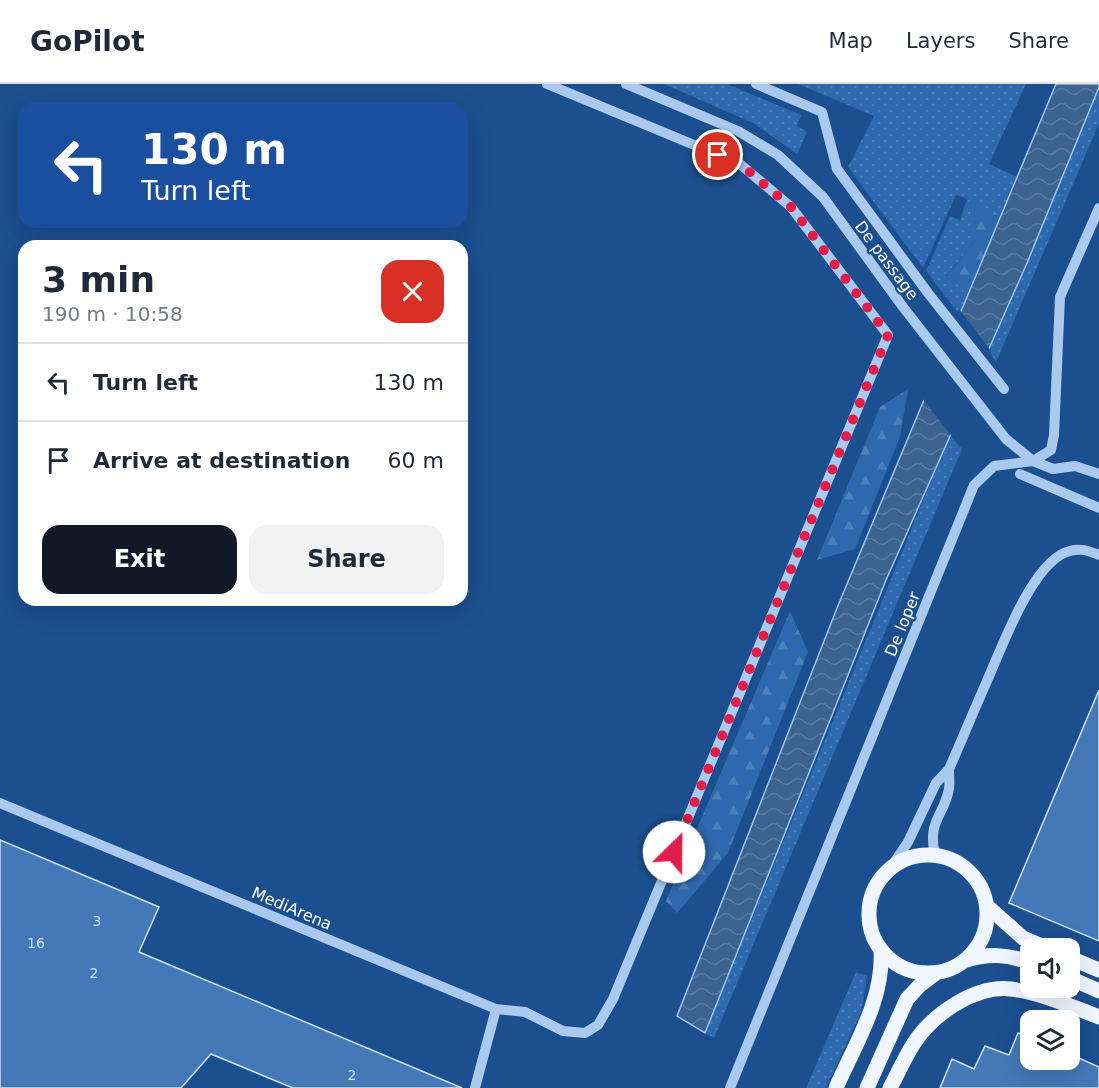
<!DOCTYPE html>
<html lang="en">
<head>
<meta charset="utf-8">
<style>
	body { margin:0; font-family:"DejaVu Sans",sans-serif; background:#f2f2f3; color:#1f2937; height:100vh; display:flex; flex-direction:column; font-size:22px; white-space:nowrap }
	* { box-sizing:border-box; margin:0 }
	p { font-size:20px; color:#747a83 }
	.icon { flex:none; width:33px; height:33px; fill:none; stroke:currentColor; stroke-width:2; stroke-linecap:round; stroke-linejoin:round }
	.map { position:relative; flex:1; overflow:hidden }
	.side { position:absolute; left:18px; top:156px; width:450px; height:366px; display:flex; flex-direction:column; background:#fff; border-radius:18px; box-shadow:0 6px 24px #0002 }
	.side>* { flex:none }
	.top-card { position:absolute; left:18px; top:18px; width:450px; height:126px; border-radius:18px; box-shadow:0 6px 24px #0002; background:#1a4fa0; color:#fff; overflow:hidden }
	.buttons { position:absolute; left:1020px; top:854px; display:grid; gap:12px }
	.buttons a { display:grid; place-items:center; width:60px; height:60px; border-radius:12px; background:#fff; box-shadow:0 6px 24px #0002; font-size:30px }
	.pin { position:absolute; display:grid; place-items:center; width:51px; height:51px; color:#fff; margin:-26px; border:3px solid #fff; border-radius:50%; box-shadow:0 2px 6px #0007 }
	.me { position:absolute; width:66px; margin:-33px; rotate:23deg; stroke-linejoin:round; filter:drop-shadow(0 0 4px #0008) }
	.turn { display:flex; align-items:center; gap:21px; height:126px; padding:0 24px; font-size:27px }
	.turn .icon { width:78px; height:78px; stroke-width:2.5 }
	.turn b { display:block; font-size:42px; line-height:51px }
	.round { display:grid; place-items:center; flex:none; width:63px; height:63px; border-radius:18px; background:#f2f2f3 }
	.summary { display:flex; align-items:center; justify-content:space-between; height:102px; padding:0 24px }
	h1 { font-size:36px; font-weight:700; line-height:45px }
	.button { display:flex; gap:12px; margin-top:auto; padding:12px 24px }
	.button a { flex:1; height:69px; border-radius:18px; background:#111827; color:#fff; font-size:24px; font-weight:700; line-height:69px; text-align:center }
	.button a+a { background:#f2f2f3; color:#1f2937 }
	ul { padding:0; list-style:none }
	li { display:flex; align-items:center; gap:18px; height:78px; padding:0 24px; border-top:2px solid #e0e1e3 }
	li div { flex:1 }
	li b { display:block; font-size:22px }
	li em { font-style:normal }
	header { display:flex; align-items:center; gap:36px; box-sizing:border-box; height:84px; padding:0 30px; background:#fff; border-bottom:2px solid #e0e1e3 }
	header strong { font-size:28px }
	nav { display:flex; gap:33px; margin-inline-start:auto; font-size:21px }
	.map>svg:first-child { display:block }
	.grass { fill:url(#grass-dots) }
	.forest { fill:url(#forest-firs) }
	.water { fill:url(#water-waves); stroke:#9cc4f0; stroke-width:1.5 }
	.pier { fill:#1b4f8f }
	.building { fill:#4478b7; stroke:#cfe3fa; stroke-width:1.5 }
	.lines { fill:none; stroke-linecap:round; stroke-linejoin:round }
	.minor { stroke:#a9c9ee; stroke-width:10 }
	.major { stroke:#f0f6ff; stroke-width:15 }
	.route { stroke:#e11d48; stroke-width:10; stroke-dasharray:0 18 }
	.labels { text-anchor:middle; stroke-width:4.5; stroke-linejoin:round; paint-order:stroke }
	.number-label { font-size:14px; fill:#d0dded }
	.street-label { font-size:16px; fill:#fff; stroke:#1b4f8f }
</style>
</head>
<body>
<header>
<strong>GoPilot</strong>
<nav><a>Map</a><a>Layers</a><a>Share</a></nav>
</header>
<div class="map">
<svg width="1099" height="1004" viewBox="0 0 1099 1004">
	<defs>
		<pattern id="grass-dots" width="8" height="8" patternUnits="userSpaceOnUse" patternTransform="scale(1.5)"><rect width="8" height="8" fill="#2e69ad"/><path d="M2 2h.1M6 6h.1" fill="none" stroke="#4d80b9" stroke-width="1.8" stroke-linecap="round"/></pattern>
		<pattern id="forest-firs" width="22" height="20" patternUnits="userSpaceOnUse" patternTransform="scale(1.5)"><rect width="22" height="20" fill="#2e69ad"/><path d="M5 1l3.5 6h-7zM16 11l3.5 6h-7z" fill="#4d80b9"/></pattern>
		<pattern id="water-waves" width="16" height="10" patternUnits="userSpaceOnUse" patternTransform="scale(1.5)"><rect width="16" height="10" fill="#3c6290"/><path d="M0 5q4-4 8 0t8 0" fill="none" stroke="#597aa1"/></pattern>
	</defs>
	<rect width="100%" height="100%" fill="#1b4f8f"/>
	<path class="grass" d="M664,0H727L801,31L797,42L807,48L797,70L755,40Z
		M798,0H1026L989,80L1017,93L1001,131L974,120L975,156L946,192L968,209L960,231L926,187L950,132L960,136L967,115L956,111L923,184L848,83L874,32Z
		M1099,0V40L996,278L987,263Z
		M950,351L962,365L714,954L705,949Z
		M856,888L867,892L861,928L826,1004H806Z"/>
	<path class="forest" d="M974,119L1001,131L968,209L946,193L975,156Z
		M908,305L900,353L855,465L817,476L880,323Z
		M790,527L808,568L728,769L677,829L666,817Z"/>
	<path class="water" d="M1056,0H1099V3L1027,179L886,496L705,949L677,932L837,524Z"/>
	<path class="pier" d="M959,225L991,267L953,354L922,314Z"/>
	<path class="building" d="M1099,606V857L1009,819Z
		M0,756L159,823L139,868L462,1004H293L211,970L181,1004H0Z
		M1018,949L1030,954V975H1070V970L1099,983V1004H940L952,975L974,985L985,962L1009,971Z"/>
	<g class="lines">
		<path class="minor" d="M626,0L738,47L778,71L823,113L903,223L1006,355L1033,377L1053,385L1075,382L1099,390
			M756,0L822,28L837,85L928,209L1004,305
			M1020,390L1099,424
			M0,719L496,925L525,928L563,947L585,949L598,941L613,915L888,251L791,123L740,80L547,0
			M935,770C927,737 944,732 949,705C950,699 949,691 949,685
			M891,783L908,758L936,699L949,685C962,656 974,626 987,597C1002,563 1030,485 1064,469C1077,463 1087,466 1099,471
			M475,1004L496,925
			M730,1004L974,401L994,382L1033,377L1051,366L1054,351L1060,213L1099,124"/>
		<path class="major" d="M869 830a59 59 0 1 1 118 0a59 59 0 1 1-118 0Z
			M987,822L1023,854L1046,864
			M1070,874L1099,886
			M964,877C988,869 1008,870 1030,879
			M1070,894L1099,907
			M836,1004C855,960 884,916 881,866
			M867,1004L907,915L920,901L936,889
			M890,1004C898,989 905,973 914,959C933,930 975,901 1011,905C1042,909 1070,922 1099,933"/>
	</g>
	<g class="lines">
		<path class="route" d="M674,768L888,251L791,123L740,80L718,71"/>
	</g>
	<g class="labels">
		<g class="number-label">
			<text x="97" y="842">3</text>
			<text x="36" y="864">16</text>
			<text x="94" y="894">2</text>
			<text x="352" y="996">2</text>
		</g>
		<g class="street-label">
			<text transform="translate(887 176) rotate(53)" y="6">De passage</text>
			<text transform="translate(902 540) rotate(-68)" y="6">De loper</text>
			<text transform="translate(292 824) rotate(23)" y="6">MediArena</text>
		</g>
	</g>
</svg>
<div class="buttons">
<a><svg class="icon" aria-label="sound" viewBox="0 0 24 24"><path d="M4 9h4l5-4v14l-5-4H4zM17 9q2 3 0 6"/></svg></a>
<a><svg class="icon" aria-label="layers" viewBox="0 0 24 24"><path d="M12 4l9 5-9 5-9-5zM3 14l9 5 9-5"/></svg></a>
</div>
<div class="pin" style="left:718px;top:71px;background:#d93025"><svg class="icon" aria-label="arrive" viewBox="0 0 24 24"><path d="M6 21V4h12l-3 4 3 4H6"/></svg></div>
<svg class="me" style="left:674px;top:768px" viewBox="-20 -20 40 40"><circle r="19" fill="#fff"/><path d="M0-13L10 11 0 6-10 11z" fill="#e11d48"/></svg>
<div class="top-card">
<div class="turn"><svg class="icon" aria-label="left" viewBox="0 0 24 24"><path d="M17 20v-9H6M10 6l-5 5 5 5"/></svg><div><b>130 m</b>Turn left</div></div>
</div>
<section class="side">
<div class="summary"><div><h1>3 min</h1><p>190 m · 10:58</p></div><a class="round" style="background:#d93025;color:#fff"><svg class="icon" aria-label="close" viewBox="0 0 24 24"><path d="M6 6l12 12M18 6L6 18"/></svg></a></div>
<ul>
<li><svg class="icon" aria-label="left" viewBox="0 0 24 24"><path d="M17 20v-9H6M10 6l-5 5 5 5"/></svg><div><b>Turn left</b></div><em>130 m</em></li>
<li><svg class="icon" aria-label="arrive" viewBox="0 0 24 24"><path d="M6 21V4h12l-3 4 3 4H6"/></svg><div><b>Arrive at destination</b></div><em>60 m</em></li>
</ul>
<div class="button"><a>Exit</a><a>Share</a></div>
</section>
</div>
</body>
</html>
